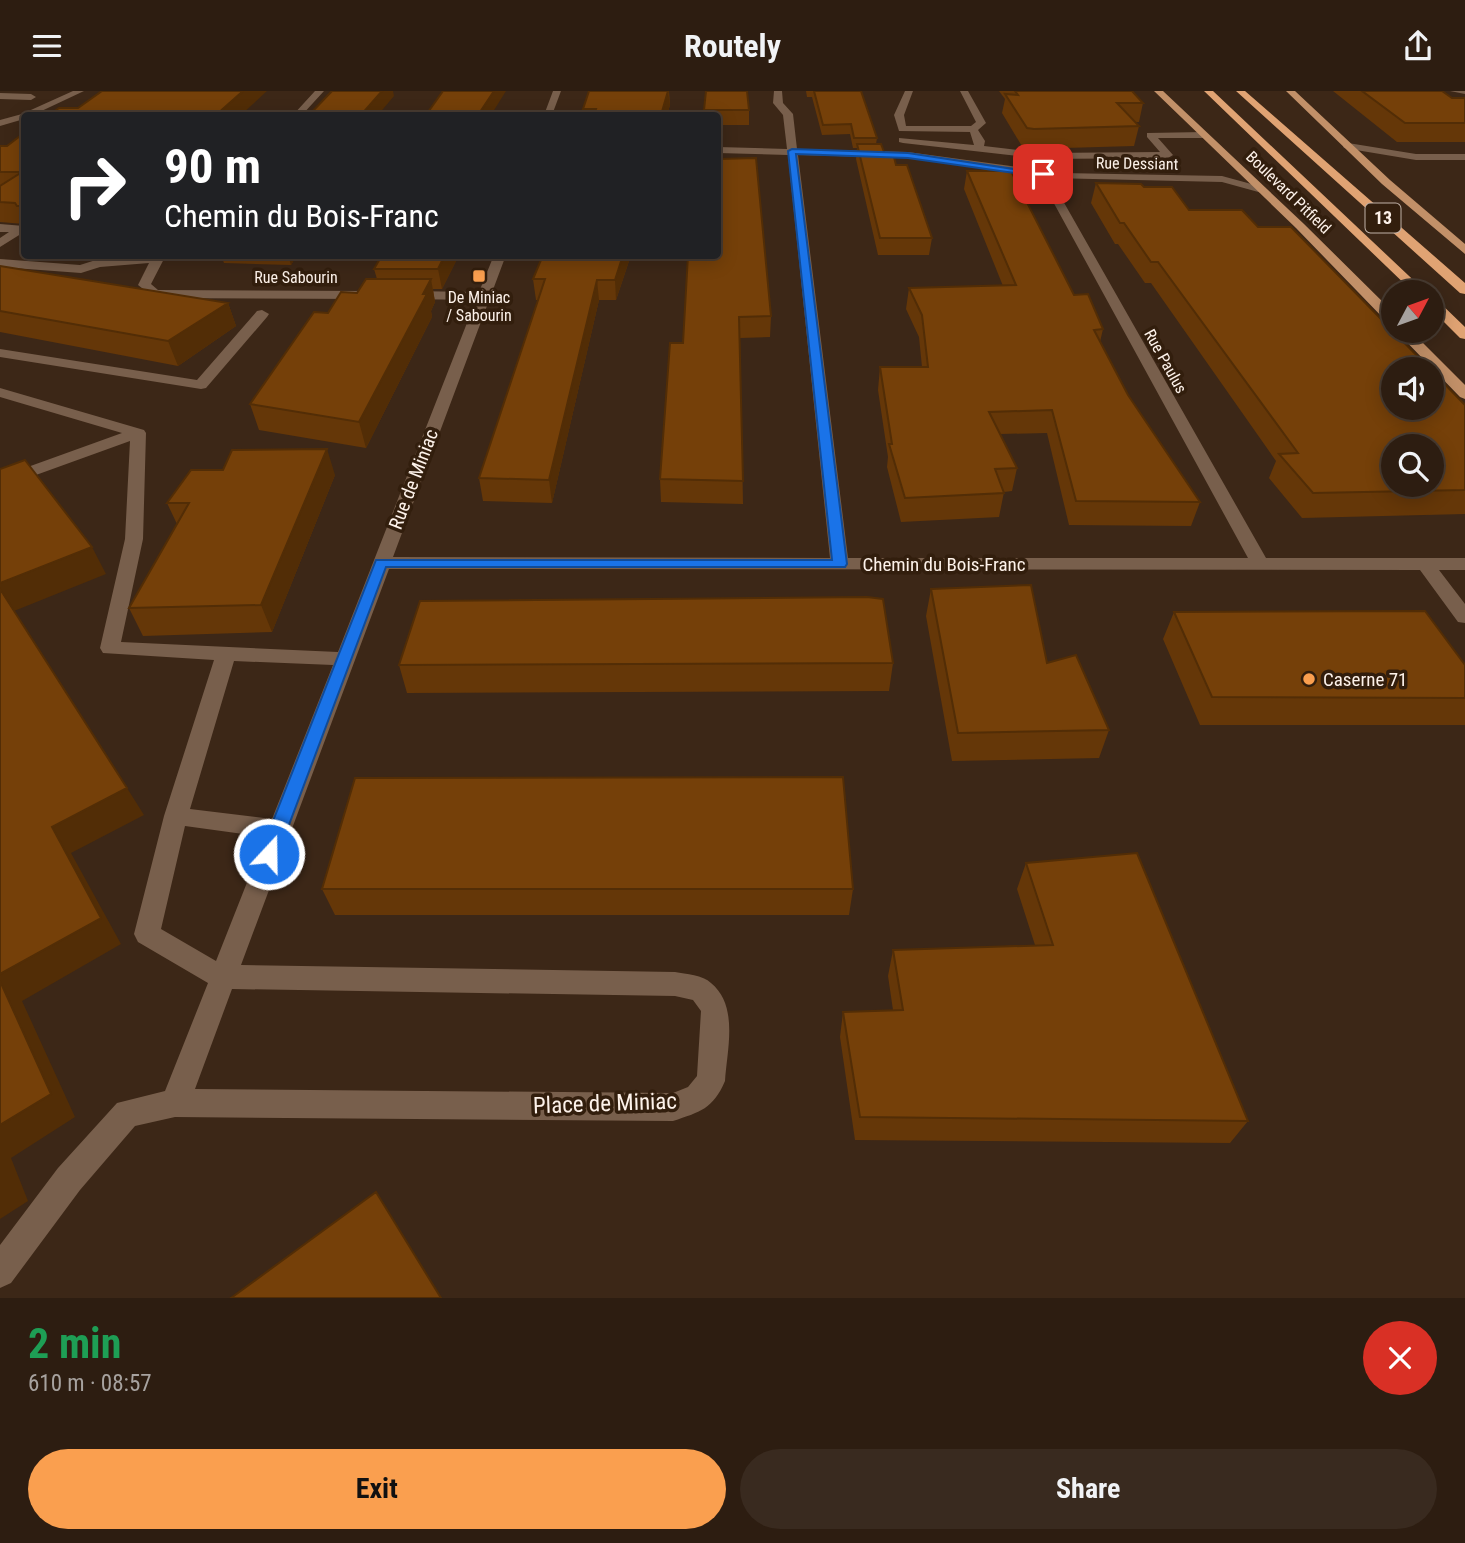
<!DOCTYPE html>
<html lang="en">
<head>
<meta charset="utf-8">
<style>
	body { margin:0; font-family:"Roboto Condensed",sans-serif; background:#392a1f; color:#f1f3f6; height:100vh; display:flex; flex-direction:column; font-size:26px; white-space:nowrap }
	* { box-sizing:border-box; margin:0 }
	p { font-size:23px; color:#a7a29f }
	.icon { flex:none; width:38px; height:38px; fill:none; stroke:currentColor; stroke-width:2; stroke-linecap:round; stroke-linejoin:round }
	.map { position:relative; height:1207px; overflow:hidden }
	.drawer { display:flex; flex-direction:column; background:#2d1d11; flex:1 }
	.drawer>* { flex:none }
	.hud { position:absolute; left:21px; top:21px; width:700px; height:147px; border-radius:7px; box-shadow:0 4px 18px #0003,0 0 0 2px #483b31; background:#202124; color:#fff; overflow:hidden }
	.needle { width:46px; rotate:49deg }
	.buttons { position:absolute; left:1381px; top:189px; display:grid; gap:14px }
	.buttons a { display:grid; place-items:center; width:63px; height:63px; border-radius:50%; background:#2d1d11; box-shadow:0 4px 18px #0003,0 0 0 2px #483b31; font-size:35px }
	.pin { position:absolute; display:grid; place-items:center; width:60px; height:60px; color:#fff; margin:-30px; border-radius:14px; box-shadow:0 4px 10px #0006 }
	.me { position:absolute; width:77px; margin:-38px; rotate:21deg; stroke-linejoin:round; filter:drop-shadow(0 0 5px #0008) }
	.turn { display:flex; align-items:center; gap:24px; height:147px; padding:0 28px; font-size:32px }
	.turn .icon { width:91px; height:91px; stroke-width:2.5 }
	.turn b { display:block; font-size:49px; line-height:60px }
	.round { display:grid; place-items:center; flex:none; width:74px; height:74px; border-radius:37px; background:#392a1f }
	.headline { display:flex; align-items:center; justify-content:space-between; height:119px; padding:0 28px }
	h1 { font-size:42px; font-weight:700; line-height:52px; color:#1e9e55 }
	.action { display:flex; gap:14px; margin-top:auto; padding:14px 28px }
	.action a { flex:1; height:80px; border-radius:42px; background:#fa9f4f; color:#111; font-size:28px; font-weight:700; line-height:80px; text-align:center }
	.action a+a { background:#392a1f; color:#f1f3f6 }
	header { display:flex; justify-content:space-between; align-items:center; height:91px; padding:0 28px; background:#2d1d11; font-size:32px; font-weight:700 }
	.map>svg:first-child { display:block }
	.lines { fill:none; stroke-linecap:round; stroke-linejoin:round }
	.minor { fill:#785f4c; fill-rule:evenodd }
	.major { fill:#c29068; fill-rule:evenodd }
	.highway { fill:#e0a373; fill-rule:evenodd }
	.wall { fill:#653708 }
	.shaded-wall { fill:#522d06 }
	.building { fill:#754009; stroke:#522d06; stroke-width:2; fill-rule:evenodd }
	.route { fill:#1a73e8; stroke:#114b97; stroke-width:2 }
	.poi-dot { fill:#fa9f4f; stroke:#321e0d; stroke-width:2.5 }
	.labels { text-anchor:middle; stroke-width:7; stroke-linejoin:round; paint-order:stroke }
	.far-street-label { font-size:16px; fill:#fdf2ea; stroke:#321e0d }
	.far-poi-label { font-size:16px; fill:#fdf2ea; stroke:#321e0d }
	.shield { fill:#321e0d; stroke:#c0b2a8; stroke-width:2 }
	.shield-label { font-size:18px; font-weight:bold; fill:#fdf2ea }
	.street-label { font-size:19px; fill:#fdf2ea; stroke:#321e0d }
	.poi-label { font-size:19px; fill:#fdf2ea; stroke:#321e0d; text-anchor:start }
	.near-street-label { font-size:23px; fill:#fdf2ea; stroke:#321e0d }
</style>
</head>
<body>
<header><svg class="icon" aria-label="menu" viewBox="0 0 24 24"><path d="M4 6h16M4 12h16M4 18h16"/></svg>Routely<svg class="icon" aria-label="share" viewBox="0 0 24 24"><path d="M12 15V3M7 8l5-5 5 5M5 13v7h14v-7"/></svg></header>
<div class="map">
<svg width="1465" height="1207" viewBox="0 0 1465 1207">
	<rect width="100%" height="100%" fill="#3c2717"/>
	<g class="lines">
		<path class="minor" d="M73,0H84L33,24H24V28L0,35V29L22,23Z
			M315,0H324L302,24H293Z
			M553,0H561L552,24H544Z
			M774,0H782L783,12L793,23L797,58L908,61L1062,82L1222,85L1266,97V101L1262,102L1222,91L1050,87L1266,467H1465V479H1439L1465,513V532L1458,531L1420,479L389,478L241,874L675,881C686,883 703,884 711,892C739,915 727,959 725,990C713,1018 700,1021 673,1030L175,1026L135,1035L80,1099L11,1192L0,1197V1154L58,1077L117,1012L165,1000L208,892L138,851L134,843L164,725L214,569L103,562L100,557L125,448L130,350L0,397V386L122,342L0,306V297L144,339L146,342L143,448L121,551L338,561L476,209L406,208L399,204L406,200L479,201L494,164H506L393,466L830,467L788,64L718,62V56L787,58L783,24L773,12ZM798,64L908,67L1039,85L1248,467H848ZM234,570L333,574L272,728L190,718ZM185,735L265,746L216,870L161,838ZM232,898L675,905L693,909L701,920L697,985L688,996L673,1002L195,998Z
			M905,0H913L904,24L906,35H971L976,31L960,0H968L986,32L978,39L985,50L984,55L1044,62L1160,61L1147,46V42L1204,41L1209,44L1204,47H1158L1173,64L1168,67L1044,68L903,52L899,51V47L974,54L970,41L899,40L894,24Z
			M1450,0H1465V3Z
			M0,2L31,3L36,6L31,9L0,8Z
			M1348,52L1416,63H1465V69H1416L1344,57L1343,55Z
			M0,133L24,135V141L0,156V147L9,141H0Z
			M166,164L151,193L158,199L367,200L374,204L367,208L155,207L138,194L149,172L100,176L81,182L0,176V168L80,174L99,168Z
			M262,219L269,223L267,226L206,297L201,298L0,266V258L197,289L257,220Z"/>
		<path class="major" d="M1154,0H1163L1304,133L1393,221V233L1388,232L1296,137Z
			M1286,0H1295L1390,89L1465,153V163L1382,93Z
			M1396,240H1411L1465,294V308L1460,306Z"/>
		<path class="highway" d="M1204,0H1213L1426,201H1413Z
			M1236,0H1245L1465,192V203L1460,202Z
			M1432,208L1437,209L1465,236V248L1460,247L1432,219Z"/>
	</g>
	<path class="wall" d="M589,0H669L670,14L667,24H584L583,18Z
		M806,0H861L877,47L876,53L886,66L896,74L932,147L929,164H878L856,68L857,57H853L850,43L822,44L812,6H807Z
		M999,0H1132L1143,12L1139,31H1134L1139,35L1134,55L1030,58L1023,57L1002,22L1005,8Z
		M1333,0H1442L1452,7H1465V51H1397Z
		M704,19H749V34H718V24H704Z
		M24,42V133L0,131V55H7Z
		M967,80L1103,238L1100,251L1128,304L1200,411L1191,435L1069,434L1047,342L1000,343L1017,377L1012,400L1004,401L999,426L901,431L887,376L888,366L878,299L880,276H922L919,246L906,218L909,197L1003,195L964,98Z
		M1096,92L1144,96L1189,119L1258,136L1465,314V423L1302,427L1269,387L1276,370L1151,192H1145L1118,153H1115L1091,112Z
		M221,164H297L291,174L224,172Z
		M382,164H459L442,198H433L435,211L431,220L432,226L366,357L259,339L250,313L328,222L377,188L374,178Z
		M543,164H631L616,209H599L552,412L483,410L479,387L538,209H536L533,188Z
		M688,164L771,225L770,246L740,247L743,413L661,411L660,388L683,252Z
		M0,175L228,212L236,235L178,275L0,241Z
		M335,384L272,541L143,545L129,517L177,433L167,412Z
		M931,498L1047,572L1109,639L1099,667L952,670L926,525Z
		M1174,521L1465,574V634H1200L1163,548Z
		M893,572L889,600L407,602L399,574Z
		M1026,772L1248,1030L1230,1052L855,1049L840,946L843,921L893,919L888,885L893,859L1035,854L1017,798Z
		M322,798H853L849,824H335Z"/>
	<path class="shaded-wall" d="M243,0H267L241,24H216Z
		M382,0H393L394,5L378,24H361Z
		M494,0H506L491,24H478Z
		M668,0L670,14L667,24H661Z
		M288,164H297L291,174Z
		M445,164H459L442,198L438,178Z
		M623,164H631L616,209L615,189Z
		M431,188L435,211L431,220L432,226L366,357L359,331Z
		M597,189L599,209L552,412L549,389Z
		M228,212L236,235L178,275L168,250Z
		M327,358L335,384L272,541L261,514Z
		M92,456L106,483L14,520L0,498V492Z
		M127,697L144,724L71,762L121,853L22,910L75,1026L11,1067L28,1110L0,1128V883L52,736Z"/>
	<path class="building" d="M102,0H243L216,24H49L59,17H78Z
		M332,0H382L361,24H309Z
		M443,0H494L478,24H426Z
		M589,0H668L661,24H594L596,18H583Z
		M706,0H747L749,19H704Z
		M814,0H861L877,47H854L851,33L823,34Z
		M1015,0H1132L1143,12H1117L1139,35L1034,38L1027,37L1005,3L1018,4Z
		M1362,0H1442L1452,7H1465V32H1405Z
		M24,42V115H17L15,112L0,111V95L22,81H0V55H7Z
		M857,53H881L886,66H894L896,74H907L932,147H880Z
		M756,67L771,225L739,226L743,390L660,388L670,252H683L688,164H718V68Z
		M967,80H1011L1074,204L1088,203L1103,238L1094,239L1128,304L1200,411L1076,410L1052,319L989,321L1017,377L995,378L1004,402L905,407L889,353H892L880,276H928L922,224L909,197L1016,194Z
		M1096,92L1141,93L1144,96H1172L1189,119H1242L1258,136H1291L1430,278H1393V317H1432V280L1465,314V399L1313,402L1279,363L1298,362L1158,171H1151L1124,132H1120ZM1393,355H1432V394H1393Z
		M382,164H445L438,178H374Z
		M543,164H623L615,189H597L549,389L479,387L545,188H533Z
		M0,175L228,212L168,250L0,220Z
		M366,188H431L423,203H427L359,331L250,313L314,221L328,222L341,201L357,202Z
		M327,358L261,514L129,517L189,412H167L191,379H223L232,359Z
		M25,369L92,456L0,492V378Z
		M1031,494L1047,572L1076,564L1109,639L958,642L931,498Z
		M0,498L127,697L52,736L101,827L0,883Z
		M867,506L883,508L893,572L399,574L420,510Z
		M1425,520L1465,574V607L1212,606L1174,521Z
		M843,686L853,798H322L355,687Z
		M1137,762L1248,1030L860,1026L843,921L903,919L893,859L1053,854L1026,772Z
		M0,890L51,1003L0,1034Z
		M376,1101L441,1207H231Z"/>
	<path class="route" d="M792,58L908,62L1047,83L1043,86L908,67L796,63L847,473L845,476H386L278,763L275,768L269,770L262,768L260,763L376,469H832L788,60Z"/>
	<g class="poi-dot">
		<rect x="472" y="178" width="14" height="14" rx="3.5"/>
		<circle cx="1309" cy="588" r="7"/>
	</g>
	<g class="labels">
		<g class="far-street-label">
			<text transform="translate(1137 72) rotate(1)" y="6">Rue Dessiant</text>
			<text transform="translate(1289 101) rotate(44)" y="6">Boulevard Pitfield</text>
			<text x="296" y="192">Rue Sabourin</text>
			<text transform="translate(1166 270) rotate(61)" y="6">Rue Paulus</text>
		</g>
		<g class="far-poi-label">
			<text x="479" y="212">De Miniac<tspan x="479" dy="18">/ Sabourin</tspan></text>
		</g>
		<rect class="shield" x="1365.5" y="112.5" width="35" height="29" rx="5"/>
		<g class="shield-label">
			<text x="1383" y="133">13</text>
		</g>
		<g class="street-label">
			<text transform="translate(413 388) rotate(-69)" y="7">Rue de Miniac</text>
			<text x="944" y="480">Chemin du Bois-Franc</text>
		</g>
		<g class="poi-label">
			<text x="1323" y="595">Caserne 71</text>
		</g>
		<g class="near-street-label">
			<text transform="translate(605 1012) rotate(-2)" y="8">Place de Miniac</text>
		</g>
	</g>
</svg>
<div class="buttons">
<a><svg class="needle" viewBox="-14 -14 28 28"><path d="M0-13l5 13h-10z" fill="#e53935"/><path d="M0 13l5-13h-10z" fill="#a7a29f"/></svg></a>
<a><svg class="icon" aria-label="sound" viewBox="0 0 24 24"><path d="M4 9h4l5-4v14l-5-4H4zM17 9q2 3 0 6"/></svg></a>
<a><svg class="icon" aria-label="search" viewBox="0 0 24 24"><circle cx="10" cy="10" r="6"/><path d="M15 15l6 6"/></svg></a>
</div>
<div class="pin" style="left:1043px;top:83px;background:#d93025"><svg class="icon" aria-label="arrive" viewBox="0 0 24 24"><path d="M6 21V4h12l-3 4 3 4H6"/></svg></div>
<svg class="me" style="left:269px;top:763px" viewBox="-20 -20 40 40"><circle r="17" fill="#1a73e8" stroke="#fff" stroke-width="3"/><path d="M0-11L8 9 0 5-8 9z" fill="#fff"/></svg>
<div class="hud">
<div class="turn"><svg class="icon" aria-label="right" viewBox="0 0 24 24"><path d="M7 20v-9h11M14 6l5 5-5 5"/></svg><div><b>90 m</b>Chemin du Bois-Franc</div></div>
</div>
</div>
<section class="drawer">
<div class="headline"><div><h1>2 min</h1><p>610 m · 08:57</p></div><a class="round" style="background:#d93025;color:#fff"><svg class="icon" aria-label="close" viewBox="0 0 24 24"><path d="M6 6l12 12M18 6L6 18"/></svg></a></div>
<div class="action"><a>Exit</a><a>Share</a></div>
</section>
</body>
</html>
